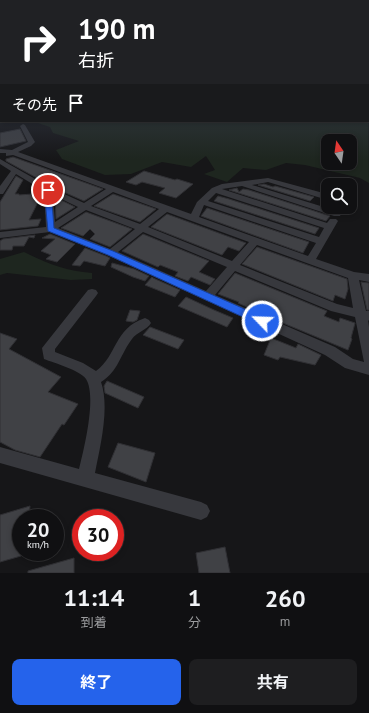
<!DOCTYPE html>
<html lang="ja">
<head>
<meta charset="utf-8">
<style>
	body { margin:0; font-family:"PT Sans","Noto Sans JP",sans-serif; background:#1e1e20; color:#f1f3f6; height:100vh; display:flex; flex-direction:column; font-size:15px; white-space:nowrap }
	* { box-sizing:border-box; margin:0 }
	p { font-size:13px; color:#9c9d9f }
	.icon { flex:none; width:22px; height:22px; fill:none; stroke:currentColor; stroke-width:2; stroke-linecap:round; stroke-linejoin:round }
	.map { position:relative; height:573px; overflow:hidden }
	.details { display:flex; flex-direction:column; background:#101012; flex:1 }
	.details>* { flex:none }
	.guide { position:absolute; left:0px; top:0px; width:369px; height:122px; box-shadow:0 2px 6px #0003,0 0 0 1px #303032; background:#202124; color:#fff; overflow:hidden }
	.needle { width:26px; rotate:347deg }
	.buttons { position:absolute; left:321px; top:134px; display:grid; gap:8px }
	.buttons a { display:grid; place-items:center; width:36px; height:36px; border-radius:8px; background:#101012; box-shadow:0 2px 6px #0003,0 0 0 1px #303032; font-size:20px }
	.speed { position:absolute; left:12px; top:509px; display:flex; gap:8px; font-size:20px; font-weight:700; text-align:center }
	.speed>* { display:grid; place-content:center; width:52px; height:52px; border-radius:50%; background:#101012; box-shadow:0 2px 6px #0003,0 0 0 1px #303032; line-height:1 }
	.speed small { font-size:10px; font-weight:400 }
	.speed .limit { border:6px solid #d22; background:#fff; color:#111 }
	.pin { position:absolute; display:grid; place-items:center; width:34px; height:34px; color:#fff; margin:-17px; border:2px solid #fff; border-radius:50%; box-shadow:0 1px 4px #0007 }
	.me { position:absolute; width:44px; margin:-22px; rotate:294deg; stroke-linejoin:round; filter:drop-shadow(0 0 3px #0008) }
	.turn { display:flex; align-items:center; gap:14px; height:84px; padding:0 12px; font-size:18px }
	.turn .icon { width:52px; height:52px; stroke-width:2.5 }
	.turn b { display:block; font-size:28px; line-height:34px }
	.then { display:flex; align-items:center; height:38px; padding:0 12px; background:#0003; gap:8px; font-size:15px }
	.eta { display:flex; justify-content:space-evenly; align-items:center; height:68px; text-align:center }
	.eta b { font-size:24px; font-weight:700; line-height:28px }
	.button { display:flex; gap:8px; margin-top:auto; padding:8px 12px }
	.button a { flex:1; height:46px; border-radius:8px; background:#2563eb; color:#fff; font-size:16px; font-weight:700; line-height:46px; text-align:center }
	.button a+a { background:#1e1e20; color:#f1f3f6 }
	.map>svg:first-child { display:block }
	.green { fill:#1e261f; fill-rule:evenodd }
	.building { fill:#404145; stroke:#303034 }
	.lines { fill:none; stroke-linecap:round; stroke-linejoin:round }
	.minor { fill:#37383d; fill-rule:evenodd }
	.primary { fill:#53555c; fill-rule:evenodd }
	.route { fill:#2563eb; stroke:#184099 }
</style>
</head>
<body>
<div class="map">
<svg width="369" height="573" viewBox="0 0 369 573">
	<rect width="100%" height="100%" fill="#161618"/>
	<path class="green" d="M368,79L369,183L360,178L305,165L286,163L266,170L243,168L227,182L204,174L215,170L206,156L191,167L162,162L131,174L105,175L62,159L56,150L79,141L53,133L50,127L32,121H368ZM328,141H350V163H328Z
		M24,252C48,264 66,271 92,273V279L71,280L7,273L0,275V259Z"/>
	<path class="building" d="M20,129L26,141L0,147V133Z
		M13,157L103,189L84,201L50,186L49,174L46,183L6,161V159Z
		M144,171L175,180L177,179L193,184L176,198L159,193L165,188L142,182L136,185L126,182Z
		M16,176L23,180L15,194H19V195L32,194L40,190L43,192L29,220L41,219L38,226L0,230V202Z
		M264,184L273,187L275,186L314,197L310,201L258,185Z
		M237,188L239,192L243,189L249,190L330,216L326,221L229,190Z
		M113,194L156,209L140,222L94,206Z
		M218,196L229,199L319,228L315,234L214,201Z
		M55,197L75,207L56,219Z
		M207,208L309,242L303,253L201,216Z
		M86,212L132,229L110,247L90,239L95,234L90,229L83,236L61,228Z
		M167,214L246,243L239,251L228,247L222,255L151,227Z
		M50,234L75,244L57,262L46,259L51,255L41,251L55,239L42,238Z
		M143,234L209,261L199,272L215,279L210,285L191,277L188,281L175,276L178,272L160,265L158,267L122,251Z
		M35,235L34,238L29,237L24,246H13L12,250H0V241L3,239Z
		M257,247L347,279L348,289L345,299L335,295L333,301L242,264Z
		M85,248L106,256L110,258L105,266L84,261L80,266L72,265Z
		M112,263L134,269L149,276L145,281L133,277L111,267Z
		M235,273L327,311L324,316L339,322L340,318L355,323L351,338L352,339L348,350L278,321L280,318L258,309L256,311L238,303L239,302L218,294Z
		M152,277L153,278L180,290L175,297L145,285Z
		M361,282L369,283V310H367Z
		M186,297L214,310L233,318L227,327L178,306Z
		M130,310L140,311L137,320L133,322L126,321Z
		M150,327L184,340L178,349L143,335Z
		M0,333L17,339L9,349L61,377L48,392L78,404L64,425L62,424L40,457L15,450L0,442Z
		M271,338L296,348L298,344L321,355L315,365L280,357L278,360L264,355Z
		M107,381L144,397L138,408L105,393L104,386Z
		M118,443L155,453L146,482L108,467Z
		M30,506L29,518H21V556L0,562V515Z
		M225,547L230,573H199L196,553Z
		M74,558V573H28V571Z"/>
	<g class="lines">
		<path class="minor" d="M23,124L25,125L35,142L31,146L18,152L191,214L197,202L212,188L222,184L268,178L327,194L328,203L321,198L268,182L252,185L340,212L341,214L340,216H334L242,186L222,189L327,223L330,219H336L338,221L316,259L354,272L369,274V282L359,280L366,311H369V321L368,320L369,327V375L345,368L325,355L107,255L50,232L0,238V232L46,227L44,191L16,174L3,194H0V186L11,171L0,164V159L51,188L84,203L106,189L13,155L6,156V153H0V149L12,150L28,142L20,126ZM113,192L159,209L140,224L91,206ZM216,193L324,228L319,237L208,201ZM53,195L78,207L55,222ZM204,205L316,243L308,256L199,217ZM86,210L135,229L110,249L58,228ZM167,212L249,242L232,261L148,227ZM143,232L227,267L206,291L118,252ZM257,245L348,278L353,308L337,304L240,265ZM235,271L331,311L355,317L364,362L353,359L335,347L215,295Z
			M92,289L96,290L98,293L96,296L55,349V352L83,363L96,371C118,355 113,329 145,318L149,320L151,323C147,330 137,332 132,339C121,353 118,372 101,382C110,408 100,447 95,473L201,502L207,505L210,511L207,517L201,520L0,463V447L79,469C84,449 97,396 86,379C80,370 54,363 44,359L42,348L88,290Z"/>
		<path class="primary" d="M0,113H1L0,120Z"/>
	</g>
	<linearGradient id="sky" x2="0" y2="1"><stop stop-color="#0c0c0d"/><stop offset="0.5" stop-color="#363c48"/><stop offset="1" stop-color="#363c48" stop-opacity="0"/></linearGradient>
	<rect width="369" height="159" fill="url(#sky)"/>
	<path class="route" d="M48,188L51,190L54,228L113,251L265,318L267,321L265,324H258L108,255L48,231L44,190Z"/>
</svg>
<div class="buttons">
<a><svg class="needle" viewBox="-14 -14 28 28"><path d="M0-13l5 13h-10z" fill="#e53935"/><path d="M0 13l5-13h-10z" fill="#9c9d9f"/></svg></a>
<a><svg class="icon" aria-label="search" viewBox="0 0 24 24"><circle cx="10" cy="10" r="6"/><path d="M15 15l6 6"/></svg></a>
</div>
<div class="speed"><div>20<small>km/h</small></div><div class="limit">30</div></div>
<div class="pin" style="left:48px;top:190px;background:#d93025"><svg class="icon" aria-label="arrive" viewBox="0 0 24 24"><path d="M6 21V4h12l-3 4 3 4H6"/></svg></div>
<svg class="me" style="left:262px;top:321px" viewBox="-20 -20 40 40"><circle r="17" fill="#2563eb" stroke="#fff" stroke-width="3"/><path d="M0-11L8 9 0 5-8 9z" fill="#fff"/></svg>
<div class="guide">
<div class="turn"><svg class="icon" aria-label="right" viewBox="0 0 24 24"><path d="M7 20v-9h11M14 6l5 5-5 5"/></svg><div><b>190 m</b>右折</div></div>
<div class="then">その先<svg class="icon" aria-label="arrive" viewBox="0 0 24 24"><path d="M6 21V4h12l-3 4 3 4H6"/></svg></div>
</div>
</div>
<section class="details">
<div class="eta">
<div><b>11:14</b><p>到着</p></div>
<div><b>1</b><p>分</p></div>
<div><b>260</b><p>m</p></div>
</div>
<div class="button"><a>終了</a><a>共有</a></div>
</section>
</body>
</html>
